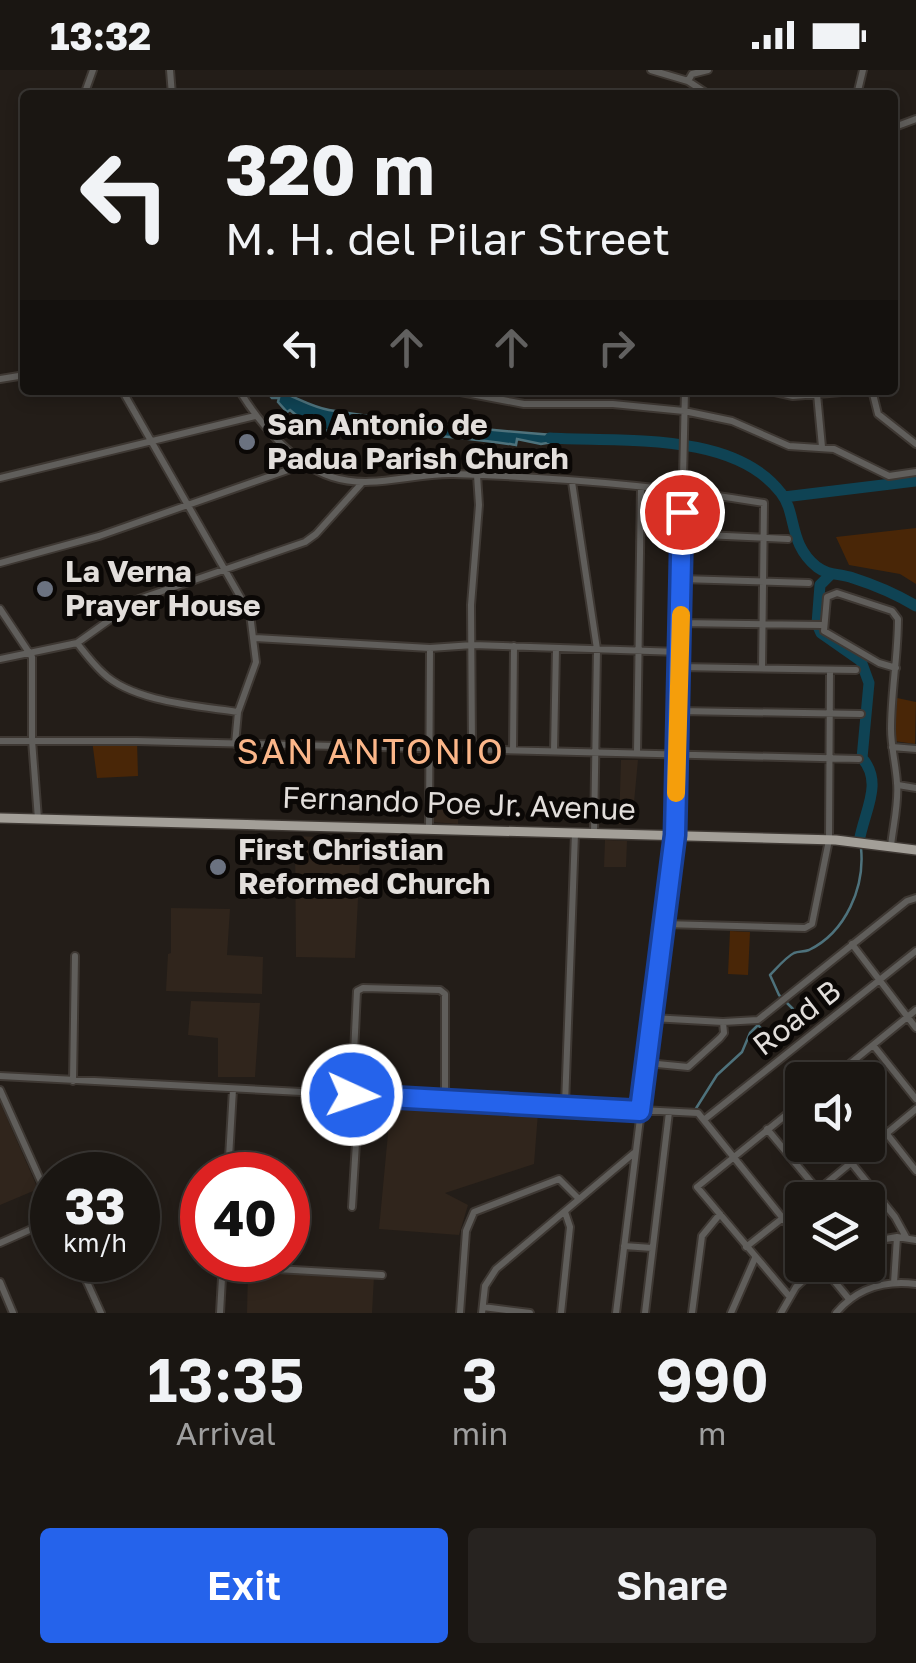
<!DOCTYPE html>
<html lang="en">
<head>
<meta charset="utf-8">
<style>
	body { margin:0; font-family:"Golos Text",sans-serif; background:#272320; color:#f1f3f6; height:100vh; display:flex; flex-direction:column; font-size:38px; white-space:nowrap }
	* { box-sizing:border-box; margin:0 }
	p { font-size:32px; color:#9f9f9f }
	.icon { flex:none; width:55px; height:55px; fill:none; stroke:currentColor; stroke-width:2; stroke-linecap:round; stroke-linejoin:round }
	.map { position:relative; height:1243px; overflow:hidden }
	.sheet { display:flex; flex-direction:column; background:#1a1612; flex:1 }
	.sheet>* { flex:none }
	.guide { position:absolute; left:20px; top:20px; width:878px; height:305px; border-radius:10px; box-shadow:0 5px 15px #0003,0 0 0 2px #383532; background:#1a1612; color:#f1f3f6; overflow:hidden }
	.fabs { position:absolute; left:785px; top:992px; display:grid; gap:20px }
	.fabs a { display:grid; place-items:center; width:100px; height:100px; border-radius:10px; background:#1a1612; box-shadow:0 5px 15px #0003,0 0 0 2px #383532; font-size:50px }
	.speed { position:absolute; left:30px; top:1082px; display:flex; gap:20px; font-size:50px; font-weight:700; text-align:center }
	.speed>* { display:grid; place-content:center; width:130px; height:130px; border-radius:50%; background:#1a1612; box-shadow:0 5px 15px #0003,0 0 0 2px #383532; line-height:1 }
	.speed small { font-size:25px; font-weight:400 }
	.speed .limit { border:15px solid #d22; background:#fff; color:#111 }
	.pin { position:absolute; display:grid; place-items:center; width:85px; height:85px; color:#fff; margin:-42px; border:5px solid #fff; border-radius:50%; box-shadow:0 2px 10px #0007 }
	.me { position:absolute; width:110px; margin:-55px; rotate:93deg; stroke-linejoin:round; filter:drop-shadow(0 0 8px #0008) }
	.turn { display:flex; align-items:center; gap:35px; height:210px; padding:0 40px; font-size:45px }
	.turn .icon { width:130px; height:130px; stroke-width:2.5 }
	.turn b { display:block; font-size:70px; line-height:85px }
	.lanes { display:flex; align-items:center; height:95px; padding:0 40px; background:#0003; justify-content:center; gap:50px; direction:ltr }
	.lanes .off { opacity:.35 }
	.eta { display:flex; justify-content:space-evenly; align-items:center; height:170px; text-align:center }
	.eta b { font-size:60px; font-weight:600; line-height:70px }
	.cta { display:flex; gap:20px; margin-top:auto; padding:20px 40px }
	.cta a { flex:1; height:115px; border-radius:10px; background:#2563eb; color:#fff; font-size:40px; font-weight:600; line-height:115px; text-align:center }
	.cta a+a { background:#272320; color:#f1f3f6 }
	.status { display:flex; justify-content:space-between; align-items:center; height:70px; padding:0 50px; background:#1a1612; direction:ltr }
	.status svg { height:28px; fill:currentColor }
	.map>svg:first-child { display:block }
	.built { fill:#30251c }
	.green { fill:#492607 }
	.water { fill:#0f4354; stroke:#4e727c; stroke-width:2.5 }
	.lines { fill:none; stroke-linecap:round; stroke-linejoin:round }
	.stream { stroke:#4e727c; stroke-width:2.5 }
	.river { stroke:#0f4354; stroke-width:11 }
	.minor-casing { stroke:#3e3833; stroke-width:10 }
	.major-casing { stroke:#3e3833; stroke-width:12 }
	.minor { stroke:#605e5b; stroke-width:6 }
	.major { stroke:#a39f98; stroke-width:9 }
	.route-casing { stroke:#184099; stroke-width:25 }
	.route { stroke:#2563eb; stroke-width:18 }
	.slow { stroke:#f59e0b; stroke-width:18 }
	.worship-dot { fill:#6b7280; stroke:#0b0806; stroke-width:4 }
	.labels { text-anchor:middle; stroke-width:10; stroke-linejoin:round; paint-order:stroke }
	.poi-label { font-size:30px; font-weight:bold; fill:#e2dedb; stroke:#0b0806; text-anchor:start }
	.street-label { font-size:30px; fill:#e2dedb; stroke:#0b0806 }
	.quarter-label { font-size:35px; letter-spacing:2.5px; fill:#fbb689; stroke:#0b0806 }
</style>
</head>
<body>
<div class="status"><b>13:32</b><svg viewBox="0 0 49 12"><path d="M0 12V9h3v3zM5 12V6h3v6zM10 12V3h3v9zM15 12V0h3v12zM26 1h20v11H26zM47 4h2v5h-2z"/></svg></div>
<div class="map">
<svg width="916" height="1243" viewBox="0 0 916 1243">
	<rect width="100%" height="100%" fill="#231d18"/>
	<path class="built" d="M621,690H638L632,754H619Z
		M432,734L458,735V754L432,752Z
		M295,766L361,769L355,888L296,887Z
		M605,770L627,771L626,797H604Z
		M171,838L230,839L227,885L263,887L262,924L166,921L168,884L171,883Z
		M191,931L260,933L255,1007H218V968L188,965Z
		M0,1032L38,1119L0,1135Z
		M391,1032L538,1043L534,1094L445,1123L468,1135L459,1165L379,1159Z
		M248,1201L374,1206L372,1243H247Z"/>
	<path class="green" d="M916,458V514L900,504L849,495L836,467Z
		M897,628L916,632L915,674L894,671Z
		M92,670L137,671L138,706L97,708Z
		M730,861L750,862L748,905L728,904Z"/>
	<path class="water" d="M265,320C288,320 305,336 329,340C407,353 487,360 566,366L565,370L541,374L517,369L516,375C488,371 461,367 431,366C381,364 330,376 290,340L287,342L278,332L279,328H272Z"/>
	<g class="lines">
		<path class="stream" d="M695,1040L717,1005L742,982L750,963L758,955L768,966L787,950L793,939L779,925L770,905C776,899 786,887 794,883C799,881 804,882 809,880C846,862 865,817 861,778"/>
		<path class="river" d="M550,368C621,372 734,361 781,423C797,443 788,474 817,497C829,506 839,503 853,508C875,515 896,524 916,536
			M784,427L916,411
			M830,505L820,515L817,554L821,563L861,591L869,613L862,688C884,713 864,741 859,772"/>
		<defs>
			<path id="minor" d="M170,0L172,25
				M651,0L688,11L709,25
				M688,11L692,4L708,0
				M84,25L93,0
				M857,25L863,0
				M892,58L916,49
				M0,309L25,305
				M122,320L250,544L256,592L238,642L235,674
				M239,320C260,354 293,394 332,407C372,420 412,403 453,404C557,407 662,416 764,433L762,598
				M450,320L524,334H613L684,341L732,351L789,376L834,379L889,406L916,402
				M766,320L793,326L866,320
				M872,320L878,344L916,374
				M817,324L822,377
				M0,408L255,346
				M572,412L597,579L594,764
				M682,464L788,469
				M0,493L99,466L305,394
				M681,509L809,513
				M0,539L32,587V670L38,749
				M680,553L822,555
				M255,568L430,578L473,575L680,582
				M77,573C85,583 93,594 103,603C133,632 199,636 238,642
				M0,589L77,573L139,529L305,472L316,464L361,414
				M680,597L856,600
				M679,641L861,644
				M0,671H137L859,689
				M892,677L916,679
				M472,679L471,535L479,435L477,405
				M513,680L514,576
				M554,681L556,578
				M637,683L641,417
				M898,715L916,718
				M429,759L430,578
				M891,776C893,756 899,733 897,713C896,695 891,677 891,659C891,622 898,586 898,549L892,541L837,523L827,527L824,561L879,593L896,598
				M664,854L805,858L812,854L829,770L830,600
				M852,874L916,958
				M652,948L723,952L758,950L907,831L916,828
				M873,975L916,1029
				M647,993L688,997L720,968L724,963L723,952
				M0,1006L698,1043L802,1172
				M830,1010L916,940
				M73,1011L75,886
				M0,1020L52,1136
				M352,1025L357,921L363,918L440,920L445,924V1030
				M565,1035L575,763
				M868,1040L916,1101
				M705,1049L916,881
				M767,1059L826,1130
				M837,1075L895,1147L906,1167
				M228,1105L233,1019
				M806,1130L916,1039
				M352,1137L359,1025
				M868,1172L897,1167L916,1170
				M0,1173L52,1150
				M624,1176L652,1178
				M746,1177L802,1133
				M77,1190L101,1243
				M821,1195L849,1229
				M223,1196L382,1205
				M0,1212L13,1243
				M894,1213L897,1167
				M789,1226L697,1117L802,1032
				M483,1237L530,1243
				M220,1243L223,1190
				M460,1243L466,1161L474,1142L559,1109L579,1129
				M482,1243L485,1216L496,1199L634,1083
				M561,1243L570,1157L565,1142
				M616,1243L675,765L685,320
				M645,1243L669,1042
				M692,1243L702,1166L720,1144
				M731,1243L755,1188
				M781,1243L796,1217L820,1195
				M836,1243C857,1218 884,1210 916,1214"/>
			<path id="major" d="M0,748L836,770L916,780"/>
		</defs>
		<use href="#minor" class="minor-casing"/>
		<use href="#major" class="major-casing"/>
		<use href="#minor" class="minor"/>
		<use href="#major" class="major"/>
	</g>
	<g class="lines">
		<defs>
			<path id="route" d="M352,1025L640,1041L675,765L682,442"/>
		</defs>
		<use href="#route" class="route-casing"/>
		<use href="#route" class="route"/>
		<path class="slow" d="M676,723L681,545"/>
	</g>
	<g class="worship-dot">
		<circle cx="247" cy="372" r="10"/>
		<circle cx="45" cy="519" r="10"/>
		<circle cx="218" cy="797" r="10"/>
	</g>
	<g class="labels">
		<g class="poi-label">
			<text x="267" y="365">San Antonio de<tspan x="267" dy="34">Padua Parish Church</tspan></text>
			<text x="65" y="512">La Verna<tspan x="65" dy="34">Prayer House</tspan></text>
			<text x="238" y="790">First Christian<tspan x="238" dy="34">Reformed Church</tspan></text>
		</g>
		<g class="street-label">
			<text transform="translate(459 734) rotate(2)" y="10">Fernando Poe Jr. Avenue</text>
			<text transform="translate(797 948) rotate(-38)" y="10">Road B</text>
		</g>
		<g class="quarter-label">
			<text x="371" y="694">SAN ANTONIO</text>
		</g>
	</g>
</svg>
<div class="fabs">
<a><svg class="icon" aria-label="sound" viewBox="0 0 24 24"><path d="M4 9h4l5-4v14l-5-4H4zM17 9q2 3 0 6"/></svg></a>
<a><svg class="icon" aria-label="layers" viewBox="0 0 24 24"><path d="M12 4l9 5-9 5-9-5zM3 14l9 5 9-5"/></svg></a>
</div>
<div class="speed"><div>33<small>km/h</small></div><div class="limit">40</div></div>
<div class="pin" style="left:682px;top:442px;background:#d93025"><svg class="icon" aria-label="arrive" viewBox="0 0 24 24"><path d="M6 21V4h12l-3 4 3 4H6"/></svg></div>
<svg class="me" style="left:352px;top:1025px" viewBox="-20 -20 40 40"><circle r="17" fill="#2563eb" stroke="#fff" stroke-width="3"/><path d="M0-11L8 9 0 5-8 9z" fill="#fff"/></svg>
<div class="guide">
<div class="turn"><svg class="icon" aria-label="left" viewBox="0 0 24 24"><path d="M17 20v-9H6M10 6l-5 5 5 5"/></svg><div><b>320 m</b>M. H. del Pilar Street</div></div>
<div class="lanes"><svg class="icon" aria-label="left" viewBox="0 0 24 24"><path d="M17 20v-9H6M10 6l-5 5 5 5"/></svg><svg class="icon off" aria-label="ahead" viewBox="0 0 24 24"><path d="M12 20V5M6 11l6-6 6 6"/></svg><svg class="icon off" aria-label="ahead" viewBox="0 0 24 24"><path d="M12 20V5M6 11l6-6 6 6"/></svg><svg class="icon off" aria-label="right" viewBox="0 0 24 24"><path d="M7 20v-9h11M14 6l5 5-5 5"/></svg></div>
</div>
</div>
<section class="sheet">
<div class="eta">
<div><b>13:35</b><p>Arrival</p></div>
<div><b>3</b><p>min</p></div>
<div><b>990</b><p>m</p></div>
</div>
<div class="cta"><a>Exit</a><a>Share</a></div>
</section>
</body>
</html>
